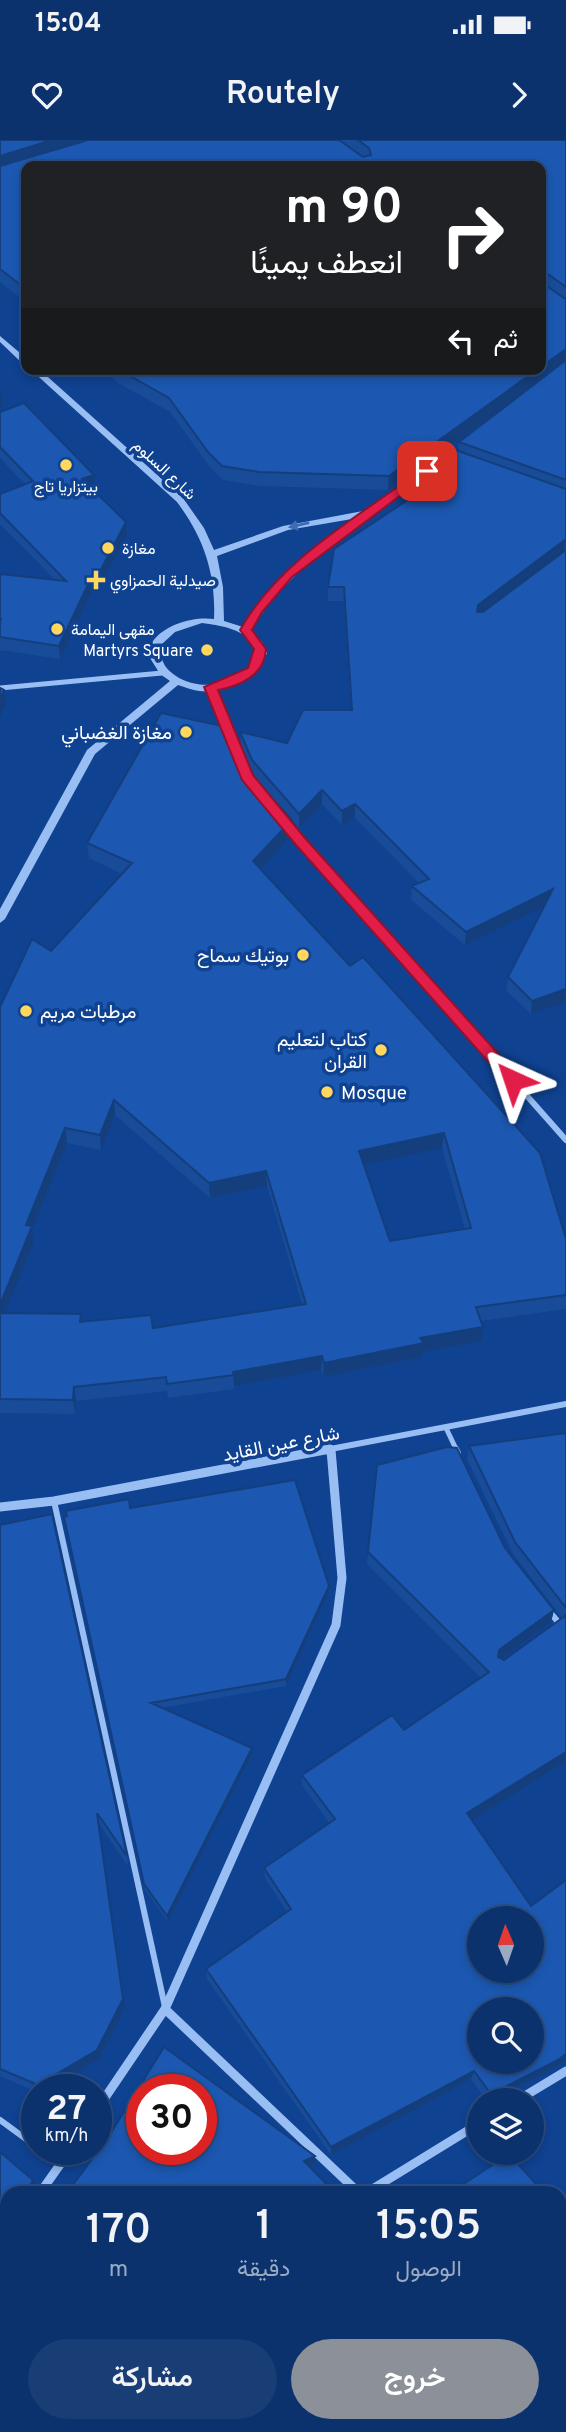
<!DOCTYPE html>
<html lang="ar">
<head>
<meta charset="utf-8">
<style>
	body { margin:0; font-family:Overpass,Vazirmatn,sans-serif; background:#193e75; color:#f1f3f6; direction:rtl; height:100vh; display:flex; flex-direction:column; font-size:26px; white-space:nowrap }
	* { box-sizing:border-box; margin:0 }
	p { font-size:23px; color:#9aaac2 }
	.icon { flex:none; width:38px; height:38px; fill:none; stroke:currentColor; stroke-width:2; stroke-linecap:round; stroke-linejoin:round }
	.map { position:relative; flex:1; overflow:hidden; direction:ltr }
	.details { position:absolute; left:0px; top:2046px; width:567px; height:247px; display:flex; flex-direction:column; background:#0b326d; border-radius:21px 21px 0 0; box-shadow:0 4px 10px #0003,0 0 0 2px #2b4d80; direction:rtl }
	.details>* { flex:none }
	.guide { position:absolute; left:21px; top:21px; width:525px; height:214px; border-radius:14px; box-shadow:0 4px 10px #0003,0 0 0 2px #2b4d80; direction:rtl; background:#202124; color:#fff; overflow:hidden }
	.needle { width:46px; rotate:358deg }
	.fabs { position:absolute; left:467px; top:1766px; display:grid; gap:14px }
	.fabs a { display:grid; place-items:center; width:77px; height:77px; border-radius:50%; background:#0b326d; box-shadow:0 4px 10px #0003,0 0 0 2px #2b4d80; font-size:35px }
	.speed { position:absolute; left:21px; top:1934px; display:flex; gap:14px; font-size:35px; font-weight:700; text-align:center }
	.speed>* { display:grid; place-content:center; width:91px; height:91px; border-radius:50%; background:#0b326d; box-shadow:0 4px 10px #0003,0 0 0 2px #2b4d80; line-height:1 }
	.speed small { font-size:18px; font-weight:400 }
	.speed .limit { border:10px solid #d22; background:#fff; color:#111 }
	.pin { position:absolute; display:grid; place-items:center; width:60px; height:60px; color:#fff; margin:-30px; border-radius:14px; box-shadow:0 4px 10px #0006 }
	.me { position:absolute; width:77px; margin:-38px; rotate:318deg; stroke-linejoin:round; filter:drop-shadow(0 0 5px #0008) }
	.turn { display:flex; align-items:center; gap:24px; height:147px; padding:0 28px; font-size:32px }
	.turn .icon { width:91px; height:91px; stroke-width:2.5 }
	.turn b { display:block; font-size:49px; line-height:60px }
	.then { display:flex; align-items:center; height:66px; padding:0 28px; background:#0003; gap:14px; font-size:26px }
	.eta { display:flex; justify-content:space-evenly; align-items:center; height:119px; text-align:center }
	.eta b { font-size:42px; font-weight:600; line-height:49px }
	.primary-button { display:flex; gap:14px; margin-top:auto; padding:14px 28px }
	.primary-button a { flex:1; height:80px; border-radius:42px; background:#8c9099; color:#fff; font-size:28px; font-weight:600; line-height:80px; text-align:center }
	.primary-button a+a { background:#193e75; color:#f1f3f6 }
	.status { display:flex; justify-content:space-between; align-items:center; height:49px; padding:0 35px; background:#0b326d; direction:ltr }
	.status svg { height:19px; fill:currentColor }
	header { display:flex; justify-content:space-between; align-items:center; height:91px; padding:0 28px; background:#0b326d; font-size:32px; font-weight:600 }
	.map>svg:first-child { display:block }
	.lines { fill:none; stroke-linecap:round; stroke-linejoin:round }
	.service-far1 { stroke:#99bef4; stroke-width:5 }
	.service { stroke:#99bef4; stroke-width:6 }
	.minor-far2 { stroke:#99bef4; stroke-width:5 }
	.minor-far1 { stroke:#99bef4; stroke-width:6 }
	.minor { stroke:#99bef4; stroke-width:9 }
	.tertiary { fill:#99bef4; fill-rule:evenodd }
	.wall { fill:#184c98; fill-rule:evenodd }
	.shaded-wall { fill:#143e7c }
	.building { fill:#1c58b1; stroke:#143e7c; stroke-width:2; fill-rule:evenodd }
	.oneway { fill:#3f6db4 }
	.route { fill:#e11d48; stroke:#92132f; stroke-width:2 }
	.poi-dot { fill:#ffd75c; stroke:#0f4291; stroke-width:2.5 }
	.labels { text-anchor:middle; stroke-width:7; stroke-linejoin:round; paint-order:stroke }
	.far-street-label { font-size:16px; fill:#fff; stroke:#0f4291 }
	.far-poi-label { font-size:16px; fill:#fff; stroke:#0f4291; text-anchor:start }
	.poi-label { font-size:19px; fill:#fff; stroke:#0f4291; text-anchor:end }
	.street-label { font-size:19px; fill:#fff; stroke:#0f4291 }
</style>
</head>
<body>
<div class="status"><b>15:04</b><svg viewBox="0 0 49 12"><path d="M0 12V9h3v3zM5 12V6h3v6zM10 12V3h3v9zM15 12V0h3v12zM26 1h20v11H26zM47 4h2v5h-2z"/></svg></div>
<header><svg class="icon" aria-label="forward" viewBox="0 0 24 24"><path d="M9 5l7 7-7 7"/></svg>Routely<svg class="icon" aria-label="heart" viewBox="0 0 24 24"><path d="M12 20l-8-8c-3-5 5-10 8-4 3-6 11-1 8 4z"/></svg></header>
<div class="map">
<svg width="566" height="2292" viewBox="0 0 566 2292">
	<rect width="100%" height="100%" fill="#0f4291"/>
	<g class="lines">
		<path class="service-far1" d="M446,1288L457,1311"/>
		<path class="service" d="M456,1309L458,1313
			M54,1361L165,1867
			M548,1470L559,1483L555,1486
			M0,1980L37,2007
			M40,2009L61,2024"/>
		<path class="minor-far2" d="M210,547L218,566
			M0,548L162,533"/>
		<path class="minor-far1" d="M217,564L235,608
			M286,684L566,1000
			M320,1311L566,1264"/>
		<path class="minor" d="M0,1367L54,1361L330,1309
			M165,1869L359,2053
			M518,1960L566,1931
			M96,1971L165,1869L336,1485L342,1438L331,1310
			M40,2053L71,2009
			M366,2053L480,1983
			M0,2110L7,2100
			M496,2286L499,2292"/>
		<path class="tertiary" d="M0,196L26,218V224H23L0,202Z
			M30,229H39L183,358L204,388L214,410L283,386L363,371L418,334L425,336C408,353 384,365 364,379C318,411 280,445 250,491L262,502L267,513C258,540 226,554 199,551C192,550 185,547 178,545L95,614L5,779L0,783V769L87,610L170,541L160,534L150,518C151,513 151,506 153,501C165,484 195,476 214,479C216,434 204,398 177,362ZM352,379C309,409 272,443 243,487L224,481L223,447L217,416L288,390ZM202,483C311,495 228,570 176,536C163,527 160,520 162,504L175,492Z"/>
	</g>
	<path class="wall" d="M0,0H566V862L531,874L506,850L508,837L544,766L465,805L411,760L412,746L419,743L355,678L342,685L322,664L299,688L252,634L241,606L240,592L287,603L351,570L344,461H328V447L422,350H409L410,336L458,311L459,302L527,250L388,350L260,346L223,340L209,326L170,272L120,244L100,229H541L26,26V162L0,142Z
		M0,272L94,335L95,348L92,349L126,382L127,395L99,448L94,447L60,519L0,510V434L54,439L0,384V354L25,344L0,318Z
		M242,625L291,696L261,729L566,1099V1169L481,1181V1201L423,1212L422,1217L323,1237L321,1230L234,1246V1249L168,1258L167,1251L76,1261L75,1274L0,1273V867L122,734L89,718L87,703ZM115,975L210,1058L267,1046L302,1164L153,1188L82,1182L5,1173L34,1101L32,1090L67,1003L101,1010ZM442,1008L465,1089L390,1101L364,1025Z
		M566,1293V1621L472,1680L553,1929L493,1960H486L471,1939L331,2015L207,1839L206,1829L287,1772L265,1738L264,1728L329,1683L302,1645V1635L404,1590L481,1538L367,1424L368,1412L505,1408L554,1470L551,1482L501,1519L504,1520L562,1478L513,1414L467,1319L469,1306Z
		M130,1368L328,1453L286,1546L162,1568L252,1614L168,1782L145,1750L65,1384Z
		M0,1385L127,1716L128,1726L99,1684L125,1868L99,1919L48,1950H37V1952L0,1936Z
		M0,2012L33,2040L36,2047L34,2051L7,2053V2094H3L0,2099Z
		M501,2286H560L566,2292H504Z"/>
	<path class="shaded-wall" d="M52,0H97L0,30V16Z
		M545,132L544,146L541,147V134Z
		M566,209V222L388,350L389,336L538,229H541V227Z
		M1,252L3,266L0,267V253Z
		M94,335L95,348L83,352L82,339Z
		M126,382L127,395L99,448L98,435Z
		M566,399L564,413L476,480L478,465Z
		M93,434L94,447L60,519L59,506Z
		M4,550L6,563L0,577V560Z
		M322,650V664L299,688V674Z
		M355,664V678L342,685V671Z
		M292,680L291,696L254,737L253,721Z
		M553,749L551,763L465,805L466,792Z
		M566,849V862L531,874L532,861Z
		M114,960L115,975L101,1010L100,995Z
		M65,988L67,1003L32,1090L34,1101L0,1186V1165L26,1085Z
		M444,993L442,1008L359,1026V1011Z
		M266,1031L267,1046L210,1058L209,1043Z
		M483,1187L481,1201L423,1212L422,1217L323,1237L324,1223L420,1198Z
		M322,1216L321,1230L234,1246L233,1232Z
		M74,1247L76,1261L75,1274L73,1260Z
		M329,1446L328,1453L286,1546V1539Z
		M554,1470L551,1482L497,1522L499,1510Z
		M252,1608V1614L168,1782L167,1776Z
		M566,1612V1621L466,1684L467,1673Z
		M99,1684L125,1868L99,1919L48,1950H39L38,1945Z
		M566,1914V1920L553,1929L493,1960H489L491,1954Z
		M474,1931L471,1939L331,2015V2007Z
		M315,2016V2023L304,2029V2021Z
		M33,2040L36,2047L33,2053L30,2046Z
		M0,2087L3,2094L0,2099Z"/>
	<path class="building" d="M0,0H52L0,16Z
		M88,0H339L363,17L371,15L369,8L358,0H566V147L545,132L541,134V26H26V149L0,129V26Z
		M541,142L564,158H566V209L541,227Z
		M566,220V340L459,302Z
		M118,229H538L389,336L259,332L222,326L208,312L169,258Z
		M24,263L94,335L82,339L126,382L98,435L93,434L59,506L0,497V482L1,479H0V434L66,441L0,373V354L33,341L0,307V272Z
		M450,308L566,349V399L478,465L477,472H483L566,410V849L532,861L508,837L553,749L466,792L412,746L429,739L355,664L342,671L322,650L299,674L252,620L240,592L287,603L303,570H352L344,447H328L334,409L442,337L410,336Z
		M0,548L4,550L0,560Z
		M161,573L227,587L242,625L292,680L253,721L350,826L363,817L540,1013L566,1099V1155L476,1167L483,1187L420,1198L424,1203L324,1223L322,1216L233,1232L234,1235L167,1244L166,1237L74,1247L73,1260L0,1259V1173L81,1174L80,1182L151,1175L153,1188L306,1164L266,1031L209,1043L114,960L100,995L65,988L26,1085L32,1086L0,1165V867L32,799L51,811L132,723L87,703ZM444,993L471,1088L390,1101L359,1011Z
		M566,1293V1468L515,1402L469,1306Z
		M447,1307L457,1308L505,1408L554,1470L499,1510L498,1517L504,1520L565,1476L566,1473V1612L467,1673L531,1766L566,1740V1914L556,1921L491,1954L474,1931L331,2007L206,1829L291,1769L264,1728L335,1679L302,1635L392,1575L404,1590L489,1532L368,1412L377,1325ZM480,1778H532V1830H480ZM480,1869H532V1922H480Z
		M295,1340L329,1446L286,1539L151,1563L252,1608L167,1776L144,1744L64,1377L67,1376L66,1371L129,1359L130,1368Z
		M52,1374L127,1716L97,1673L123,1859L97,1910L38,1945L0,1929V1385Z
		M164,1907L315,2016L304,2021L335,2053H67L109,1996ZM142,1950H201V2009H142Z
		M0,2012L33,2040L30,2046L33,2051L39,2052L44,2049L48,2053H7V2087H0Z
		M509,2014L544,2053H450Z
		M560,2071L566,2078V2292H503L508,2290L506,2286H560Z
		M7,2101V2286H493L497,2292H0V2109L2,2108Z"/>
	<defs><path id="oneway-solid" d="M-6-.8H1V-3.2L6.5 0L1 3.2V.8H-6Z" transform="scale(1.75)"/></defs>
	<use class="oneway" href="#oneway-solid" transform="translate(299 385) rotate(167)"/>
	<path class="route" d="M423,329L433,331L292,437L262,472L252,490L266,509C265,534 241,546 218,550L253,635L305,698L518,936V944H508L296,705L242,640L204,547L248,528L254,509L240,490C280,419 358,377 423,329Z"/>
	<g class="poi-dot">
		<circle cx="66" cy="325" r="7"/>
		<circle cx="108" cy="408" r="7"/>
		<path d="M92.5 429.5h7v7h7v7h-7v7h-7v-7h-7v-7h7z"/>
		<circle cx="57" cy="489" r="7"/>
		<circle cx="207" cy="510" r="7"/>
		<circle cx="186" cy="592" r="7"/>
		<circle cx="303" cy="815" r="7"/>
		<circle cx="26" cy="871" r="7"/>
		<circle cx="381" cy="910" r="7"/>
		<circle cx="327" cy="952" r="7"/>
	</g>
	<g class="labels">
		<g class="far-street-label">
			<text transform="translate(165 329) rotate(43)" y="6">شارع السلوم</text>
		</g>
		<g class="far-poi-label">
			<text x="66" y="352" text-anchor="middle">بيتزاريا تاج</text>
			<text x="122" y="414">مغازة</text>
			<text x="110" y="446">صيدلية الحمزاوي</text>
			<text x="71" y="495">مقهى اليمامة</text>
			<text x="193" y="516" text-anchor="end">Martyrs Square</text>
		</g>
		<g class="poi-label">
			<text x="172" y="599">مغازة الغضباني</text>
			<text x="289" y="822">بوتيك سماح</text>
			<text x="40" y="878" text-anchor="start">مرطبات مريم</text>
			<text x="367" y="906">كتاب لتعليم<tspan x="367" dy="22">القران</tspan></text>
			<text x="341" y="959" text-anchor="start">Mosque</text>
		</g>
		<g class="street-label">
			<text transform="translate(281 1303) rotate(-11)" y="7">شارع عين القايد</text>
		</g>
	</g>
</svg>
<div class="fabs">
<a><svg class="needle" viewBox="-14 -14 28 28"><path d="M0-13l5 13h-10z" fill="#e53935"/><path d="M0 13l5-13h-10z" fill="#9aaac2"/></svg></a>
<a><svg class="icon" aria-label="search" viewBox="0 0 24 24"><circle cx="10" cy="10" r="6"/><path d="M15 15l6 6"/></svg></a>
<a><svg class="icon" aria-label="layers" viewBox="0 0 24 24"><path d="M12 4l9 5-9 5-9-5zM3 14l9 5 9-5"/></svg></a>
</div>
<div class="speed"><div>27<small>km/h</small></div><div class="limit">30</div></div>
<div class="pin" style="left:427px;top:331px;background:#d93025"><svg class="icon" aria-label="arrive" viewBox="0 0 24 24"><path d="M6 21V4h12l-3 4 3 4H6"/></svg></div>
<svg class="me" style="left:513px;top:940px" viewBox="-20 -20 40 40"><path d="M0-17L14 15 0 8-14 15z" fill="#e11d48" stroke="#fff" stroke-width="4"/></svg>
<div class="guide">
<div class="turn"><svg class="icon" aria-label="right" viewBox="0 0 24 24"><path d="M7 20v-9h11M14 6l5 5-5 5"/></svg><div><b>90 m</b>انعطف يمينًا</div></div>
<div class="then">ثم<svg class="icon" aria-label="left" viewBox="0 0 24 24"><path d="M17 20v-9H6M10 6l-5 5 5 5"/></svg></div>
</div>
<section class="details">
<div class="eta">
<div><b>15:05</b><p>الوصول</p></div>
<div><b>1</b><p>دقيقة</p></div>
<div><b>170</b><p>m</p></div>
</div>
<div class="primary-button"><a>خروج</a><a>مشاركة</a></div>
</section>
</div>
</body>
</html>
